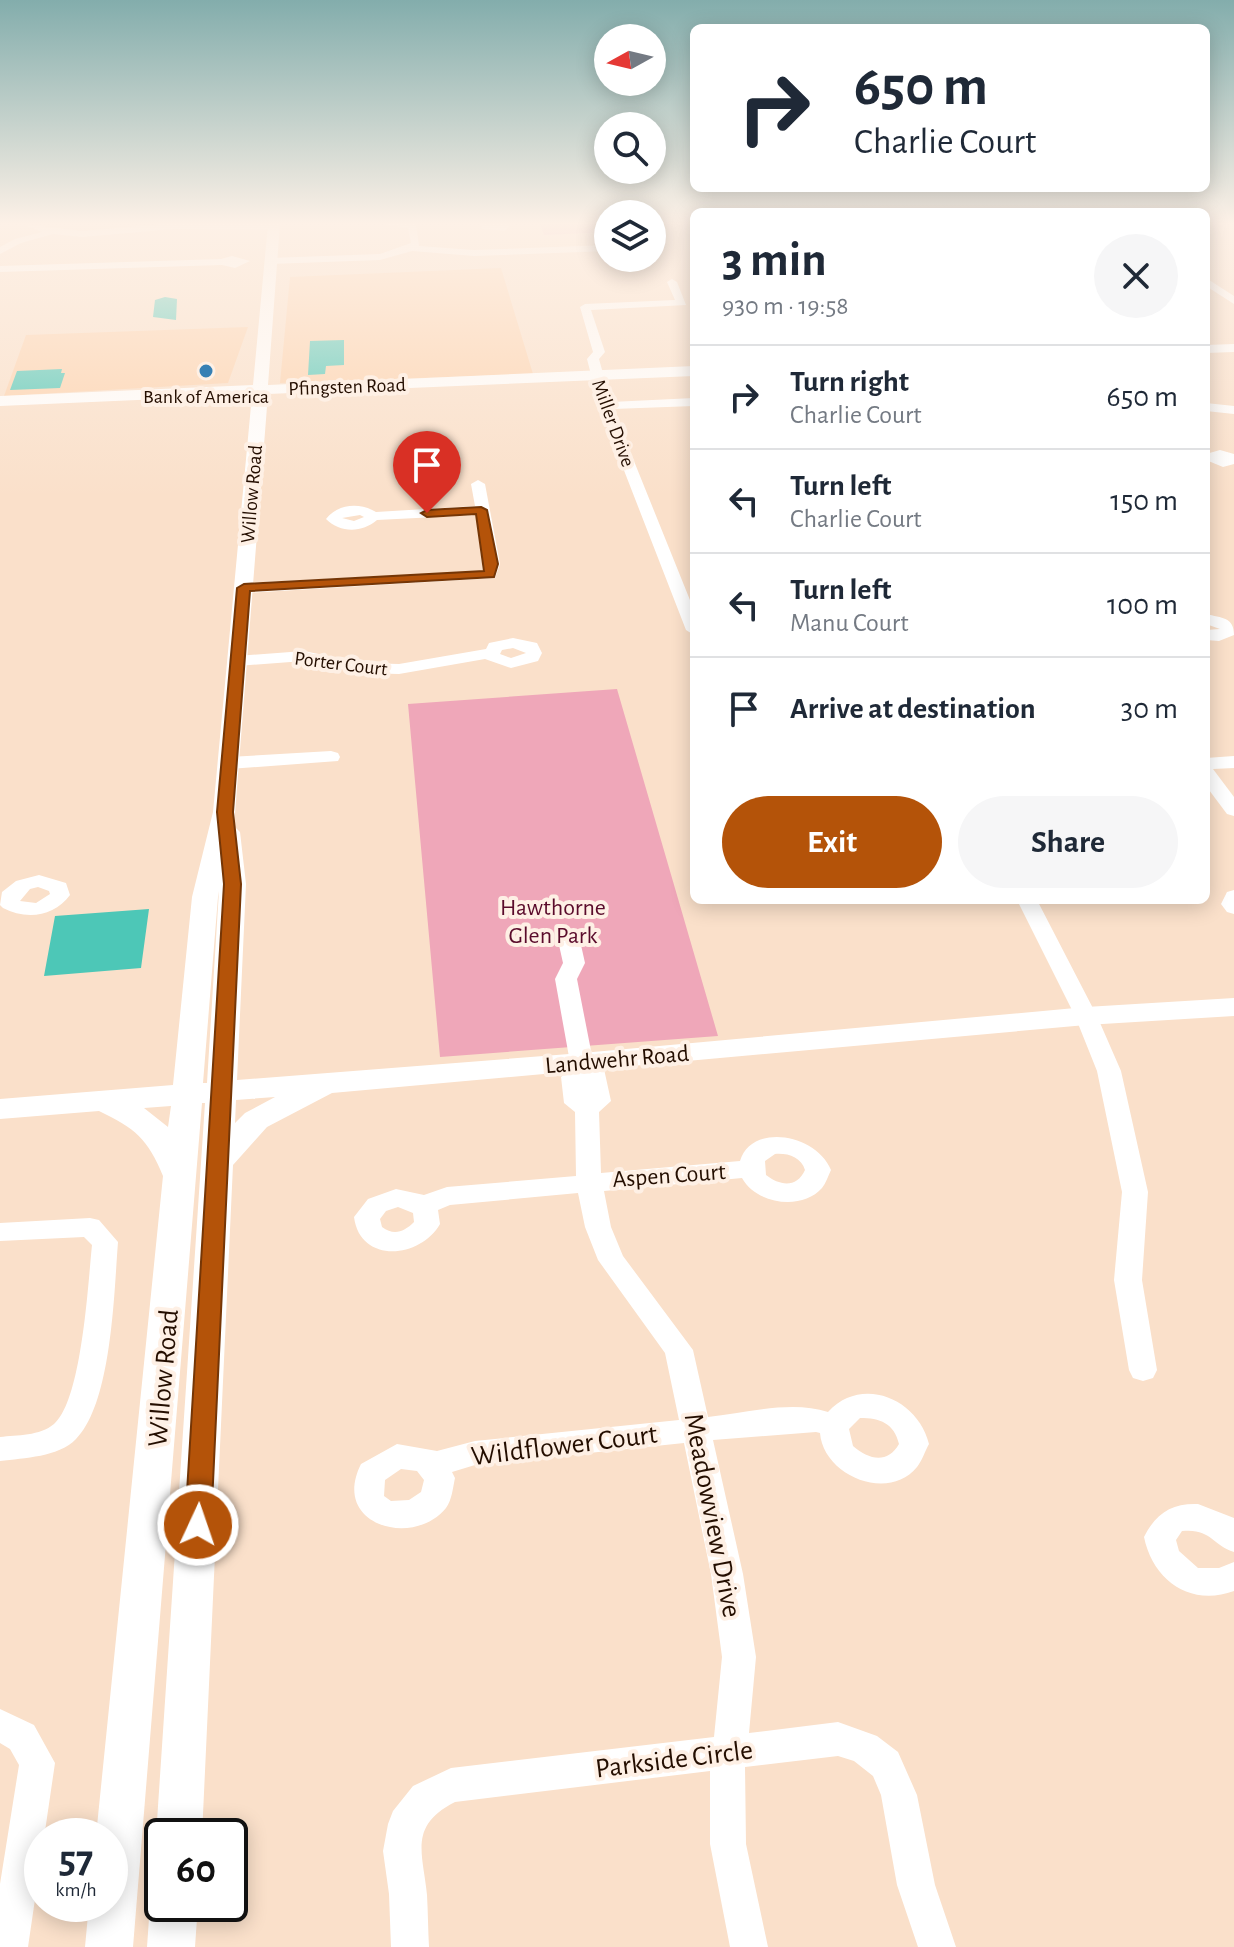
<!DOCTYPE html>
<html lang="en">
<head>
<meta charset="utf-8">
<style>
	body { margin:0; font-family:"Alegreya Sans",sans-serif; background:#f6f6f7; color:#1f2937; height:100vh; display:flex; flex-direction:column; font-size:30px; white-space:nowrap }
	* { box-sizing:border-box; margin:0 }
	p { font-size:26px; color:#747a83 }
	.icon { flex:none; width:44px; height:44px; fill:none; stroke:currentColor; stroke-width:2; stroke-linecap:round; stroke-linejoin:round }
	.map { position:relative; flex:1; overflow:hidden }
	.side { position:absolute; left:690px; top:208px; width:520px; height:696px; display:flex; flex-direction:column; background:#fff; border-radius:12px; box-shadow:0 4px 20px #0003 }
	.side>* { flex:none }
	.banner { position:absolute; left:690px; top:24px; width:520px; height:168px; border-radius:12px; box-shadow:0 4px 20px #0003; background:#fff; color:#1f2937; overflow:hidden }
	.needle { width:52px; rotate:262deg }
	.controls { position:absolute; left:594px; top:24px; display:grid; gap:16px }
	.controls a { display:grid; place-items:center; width:72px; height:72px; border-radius:50%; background:#fff; box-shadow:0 4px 20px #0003; font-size:40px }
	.speed { position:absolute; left:24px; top:1818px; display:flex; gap:16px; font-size:40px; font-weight:700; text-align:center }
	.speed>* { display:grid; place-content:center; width:104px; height:104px; border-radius:50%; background:#fff; box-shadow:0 4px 20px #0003; line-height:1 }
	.speed small { font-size:20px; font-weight:400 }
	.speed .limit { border:4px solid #111; border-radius:12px; background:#fff; color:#111 }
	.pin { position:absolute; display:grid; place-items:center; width:68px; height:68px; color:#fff; margin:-82px -34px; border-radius:50% 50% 50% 0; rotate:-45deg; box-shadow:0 0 8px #0007 }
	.pin .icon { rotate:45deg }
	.me { position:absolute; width:88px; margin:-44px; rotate:3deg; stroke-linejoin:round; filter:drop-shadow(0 0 6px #0008) }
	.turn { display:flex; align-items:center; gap:28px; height:168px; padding:0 32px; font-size:36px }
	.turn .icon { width:104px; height:104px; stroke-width:2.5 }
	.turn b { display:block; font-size:56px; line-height:68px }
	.round { display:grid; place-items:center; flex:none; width:84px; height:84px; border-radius:42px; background:#f6f6f7 }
	.summary { display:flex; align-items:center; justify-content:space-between; height:136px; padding:0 32px }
	h1 { font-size:48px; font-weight:700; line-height:60px }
	.primary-button { display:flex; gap:16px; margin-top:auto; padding:16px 32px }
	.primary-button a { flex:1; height:92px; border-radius:48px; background:#b45309; color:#fff; font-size:32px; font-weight:700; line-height:92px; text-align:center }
	.primary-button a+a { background:#f6f6f7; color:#1f2937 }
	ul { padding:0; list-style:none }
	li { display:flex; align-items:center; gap:24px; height:104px; padding:0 32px; border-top:2px solid #e0e1e3 }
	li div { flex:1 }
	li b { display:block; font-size:30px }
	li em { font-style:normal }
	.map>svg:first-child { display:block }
	.built { fill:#fdd2ad }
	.green { fill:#efa7b9 }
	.building { fill:#4dc7b7 }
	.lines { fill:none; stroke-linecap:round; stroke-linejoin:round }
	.minor { fill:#fff; fill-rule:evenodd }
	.major { fill:#fff; fill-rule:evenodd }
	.route { fill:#b45309; stroke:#753606; stroke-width:2 }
	.poi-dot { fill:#3780b4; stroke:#fef0e5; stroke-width:3 }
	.labels { text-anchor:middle; stroke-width:8; stroke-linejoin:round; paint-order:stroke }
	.far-street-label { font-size:20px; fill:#240e00; stroke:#fef0e5 }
	.far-poi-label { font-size:20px; fill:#240e00; stroke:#fef0e5 }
	.park-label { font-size:24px; fill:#5a0b2b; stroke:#fef0e5 }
	.street-label { font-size:24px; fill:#240e00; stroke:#fef0e5 }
	.near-street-label { font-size:28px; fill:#240e00; stroke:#fef0e5 }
</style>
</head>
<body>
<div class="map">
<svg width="1234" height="1947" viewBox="0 0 1234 1947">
	<rect width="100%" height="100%" fill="#fae0ca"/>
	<path class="built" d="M501,268L533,374L280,383L290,277Z
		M248,327L228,383L4,396L26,335Z"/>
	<path class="green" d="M540,224H608V232L544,235Z
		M617,689L718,1036L440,1057L408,704Z"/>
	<path class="building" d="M165,297L177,299L176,320L153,317L155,300Z
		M344,340V365L326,366L325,374L308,375L310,341Z
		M62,369L61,373H65L60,388L10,390L17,371Z
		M149,909L141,968L44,976L55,916Z"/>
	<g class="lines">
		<path class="minor" d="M23,224L82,231L163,224H274L279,227L274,230L174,229L82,237L53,234L21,243L0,254V247L15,239L42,232Z
			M382,224H416L419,246L474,250L608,245V251L474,256L412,251L380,260L270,264L265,261L270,258L380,254L411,243L408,228Z
			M481,224H512L505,231L482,229Z
			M652,240L666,246L652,252Z
			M232,256L250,261L235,268L222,265L0,272V266L221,259Z
			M1206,278L1234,296V304L1206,286Z
			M672,279L677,282L686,305L591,310L605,352L599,359L611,402L694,398V406L613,409L694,610V635L686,630L599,406L587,359L593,352L580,307L585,304L675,300L667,282Z
			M1206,403L1234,406V414L1206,411Z
			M1220,450L1234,454V464L1223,467L1206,460V454Z
			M478,480L485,484L500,564L495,578L244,593L236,588L244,583L483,571L476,515L377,520C362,533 340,533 326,519C338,504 359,502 376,512L475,506L471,484ZM360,515L364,517L354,521L342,518Z
			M1206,614C1222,618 1234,617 1234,635L1219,641L1206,640V630L1220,629L1206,624Z
			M513,638L537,643L542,653L538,661L511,668L485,659L399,674L361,673L304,661L237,666L229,661L237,656L304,651L361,663L399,664L486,649L489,643ZM513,648L526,653L511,658L500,654L502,650Z
			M331,751L338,753L340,757L338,761L229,769L220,763L229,757Z
			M1234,756V768L1213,769L1234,797V816L1227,814L1206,786V758Z
			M39,875L66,883L70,895C54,917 26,920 3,908L0,905L2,892L16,881ZM38,887L49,891L50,894L36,903L20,901L30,889Z
			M1234,890V914L1227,912L1221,904L1227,892Z
			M1017,900H1037L1097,1016L1121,1071L1148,1192L1142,1280L1157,1370L1153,1378L1143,1381L1133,1378L1129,1370L1114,1280L1122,1192L1097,1071L1075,1016Z
			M568,930L579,936L585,963L577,979L594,1066L604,1069L611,1101L599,1112L601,1173L740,1161C751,1123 816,1133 831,1170C828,1176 826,1183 822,1188C802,1211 756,1204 742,1178L604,1191L611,1227L623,1256L693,1350L708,1417C745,1413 792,1400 828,1412C862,1375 918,1399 929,1444C925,1451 922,1461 917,1467C888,1503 823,1475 820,1433L816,1432L713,1440L743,1574L756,1657L749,1733L838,1722L877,1736L898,1752L917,1795L935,1885L956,1947H918L897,1885L881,1795L873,1776L854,1761L838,1756L745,1767L746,1844L768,1947H730L710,1844V1771L455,1802C408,1826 423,1853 427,1895C428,1912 428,1930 429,1947H391L389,1894L383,1851L388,1824L393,1811L413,1786L451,1768L714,1737L722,1657L711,1574L684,1443L475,1465L452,1472L455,1478C453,1487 452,1500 446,1508C414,1548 330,1526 361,1464L397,1444L437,1451L475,1441L679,1420L665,1353L598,1260L585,1227L578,1193L450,1205L438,1210L440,1224C420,1259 360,1264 354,1217L368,1199L396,1189L424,1195L447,1187L576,1176L575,1112L564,1103L561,1077L571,1068L555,979L563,963L557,936ZM775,1154C788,1153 801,1157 805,1170C797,1188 780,1186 766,1175L765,1161ZM398,1207L413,1213L414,1222C404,1232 394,1236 382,1227L380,1219L386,1211ZM860,1418C880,1418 894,1423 899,1444C887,1465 868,1459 853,1446L849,1429ZM401,1469L417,1471L424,1480L421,1492L409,1500L391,1501L384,1496L385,1480Z
			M90,1218L99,1220L118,1242C114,1292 112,1403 76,1439C59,1457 24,1458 0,1461V1437C17,1435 40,1436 54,1424C82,1400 88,1283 92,1245L84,1237L0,1241V1223Z
			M1198,1504L1234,1518V1552C1212,1545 1211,1528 1182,1531L1176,1540L1179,1551L1198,1568H1219L1234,1562V1591C1191,1607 1153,1581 1144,1537C1156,1513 1172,1503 1198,1504Z
			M0,1709L34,1725L55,1763L28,1947H0V1884L19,1765L10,1749L0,1743Z"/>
		<path class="major" d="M268,224H280L268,385L694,366V376L268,394L234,826L240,832L246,884L237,1080L582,1053L1086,1007L1234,998V1016L1086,1025L332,1093L267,1127L233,1165L202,1836H162V1851L156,1836L205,1103H202L133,1947H85L89,1904H110V1836H96L163,1176C148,1139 135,1128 99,1111L0,1119V1099L173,1085L192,897L213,812L252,395L0,406V396L253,385ZM219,891L207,1083H203L218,897ZM275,1097L245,1113L235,1123L236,1100ZM171,1106L168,1127L144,1108Z
			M1234,344V352L1206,353V345Z
			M162,1885V1904H198L195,1947H147L150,1904L157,1887Z"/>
	</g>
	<linearGradient id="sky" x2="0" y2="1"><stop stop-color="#83adac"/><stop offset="0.45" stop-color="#fdf1e7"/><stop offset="1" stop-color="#fdf1e7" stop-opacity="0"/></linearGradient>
	<rect width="1234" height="496" fill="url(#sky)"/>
	<path class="route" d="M481,507L487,510L498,564L494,577L250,591L233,812L241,884L211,1525L207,1533L198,1536L189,1533L185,1525L224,884L217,812L237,588L244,584L484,571L476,514L427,517L421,513L427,510Z"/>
	<circle class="poi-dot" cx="206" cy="371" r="8"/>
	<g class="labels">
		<g class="far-street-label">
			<text transform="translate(347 386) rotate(-2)" y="7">Pfingsten Road</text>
			<text transform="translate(614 423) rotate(70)" y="7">Miller Drive</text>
			<text transform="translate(251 494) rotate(-85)" y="7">Willow Road</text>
			<text transform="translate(341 663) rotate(7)" y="7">Porter Court</text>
		</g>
		<g class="far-poi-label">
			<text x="206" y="403">Bank of America</text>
		</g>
		<g class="park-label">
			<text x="553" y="915">Hawthorne<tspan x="553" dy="28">Glen Park</tspan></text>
		</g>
		<g class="street-label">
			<text transform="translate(617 1059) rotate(-5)" y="8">Landwehr Road</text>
			<text transform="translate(669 1175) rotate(-4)" y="8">Aspen Court</text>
		</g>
		<g class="near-street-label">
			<text transform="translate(162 1378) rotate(-85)" y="10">Willow Road</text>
			<text transform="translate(564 1444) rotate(-7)" y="10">Wildflower Court</text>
			<text transform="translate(714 1515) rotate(79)" y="10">Meadowview Drive</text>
			<text transform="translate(674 1758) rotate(-7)" y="10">Parkside Circle</text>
		</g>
	</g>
</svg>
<div class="controls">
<a><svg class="needle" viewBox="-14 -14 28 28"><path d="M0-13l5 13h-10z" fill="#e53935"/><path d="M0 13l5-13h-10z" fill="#747a83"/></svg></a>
<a><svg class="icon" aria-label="search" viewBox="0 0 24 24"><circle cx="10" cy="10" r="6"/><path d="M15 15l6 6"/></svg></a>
<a><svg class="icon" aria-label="layers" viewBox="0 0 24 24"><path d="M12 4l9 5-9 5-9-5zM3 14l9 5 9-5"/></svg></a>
</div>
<div class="speed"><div>57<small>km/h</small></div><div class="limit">60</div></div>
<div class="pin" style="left:427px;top:513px;background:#d93025"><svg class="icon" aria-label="arrive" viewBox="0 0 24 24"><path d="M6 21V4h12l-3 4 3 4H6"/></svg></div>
<svg class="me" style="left:198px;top:1525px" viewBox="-20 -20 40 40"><circle r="17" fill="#b45309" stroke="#fff" stroke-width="3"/><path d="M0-11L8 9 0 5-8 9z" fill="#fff"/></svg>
<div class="banner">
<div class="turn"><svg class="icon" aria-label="right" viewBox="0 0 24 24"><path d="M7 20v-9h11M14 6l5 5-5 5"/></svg><div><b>650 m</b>Charlie Court</div></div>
</div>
<section class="side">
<div class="summary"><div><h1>3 min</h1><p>930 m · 19:58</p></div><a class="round"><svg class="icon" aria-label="close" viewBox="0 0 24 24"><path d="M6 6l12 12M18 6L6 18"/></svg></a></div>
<ul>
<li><svg class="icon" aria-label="right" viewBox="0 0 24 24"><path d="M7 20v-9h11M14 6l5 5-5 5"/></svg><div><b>Turn right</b><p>Charlie Court</p></div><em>650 m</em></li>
<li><svg class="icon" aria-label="left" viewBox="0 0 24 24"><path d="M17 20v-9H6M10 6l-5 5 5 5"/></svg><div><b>Turn left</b><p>Charlie Court</p></div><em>150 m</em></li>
<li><svg class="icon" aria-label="left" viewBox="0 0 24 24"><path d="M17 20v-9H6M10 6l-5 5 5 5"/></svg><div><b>Turn left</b><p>Manu Court</p></div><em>100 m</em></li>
<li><svg class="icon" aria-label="arrive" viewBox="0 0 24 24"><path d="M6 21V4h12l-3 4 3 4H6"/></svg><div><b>Arrive at destination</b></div><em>30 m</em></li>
</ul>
<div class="primary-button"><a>Exit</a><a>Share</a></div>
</section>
</div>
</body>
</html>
